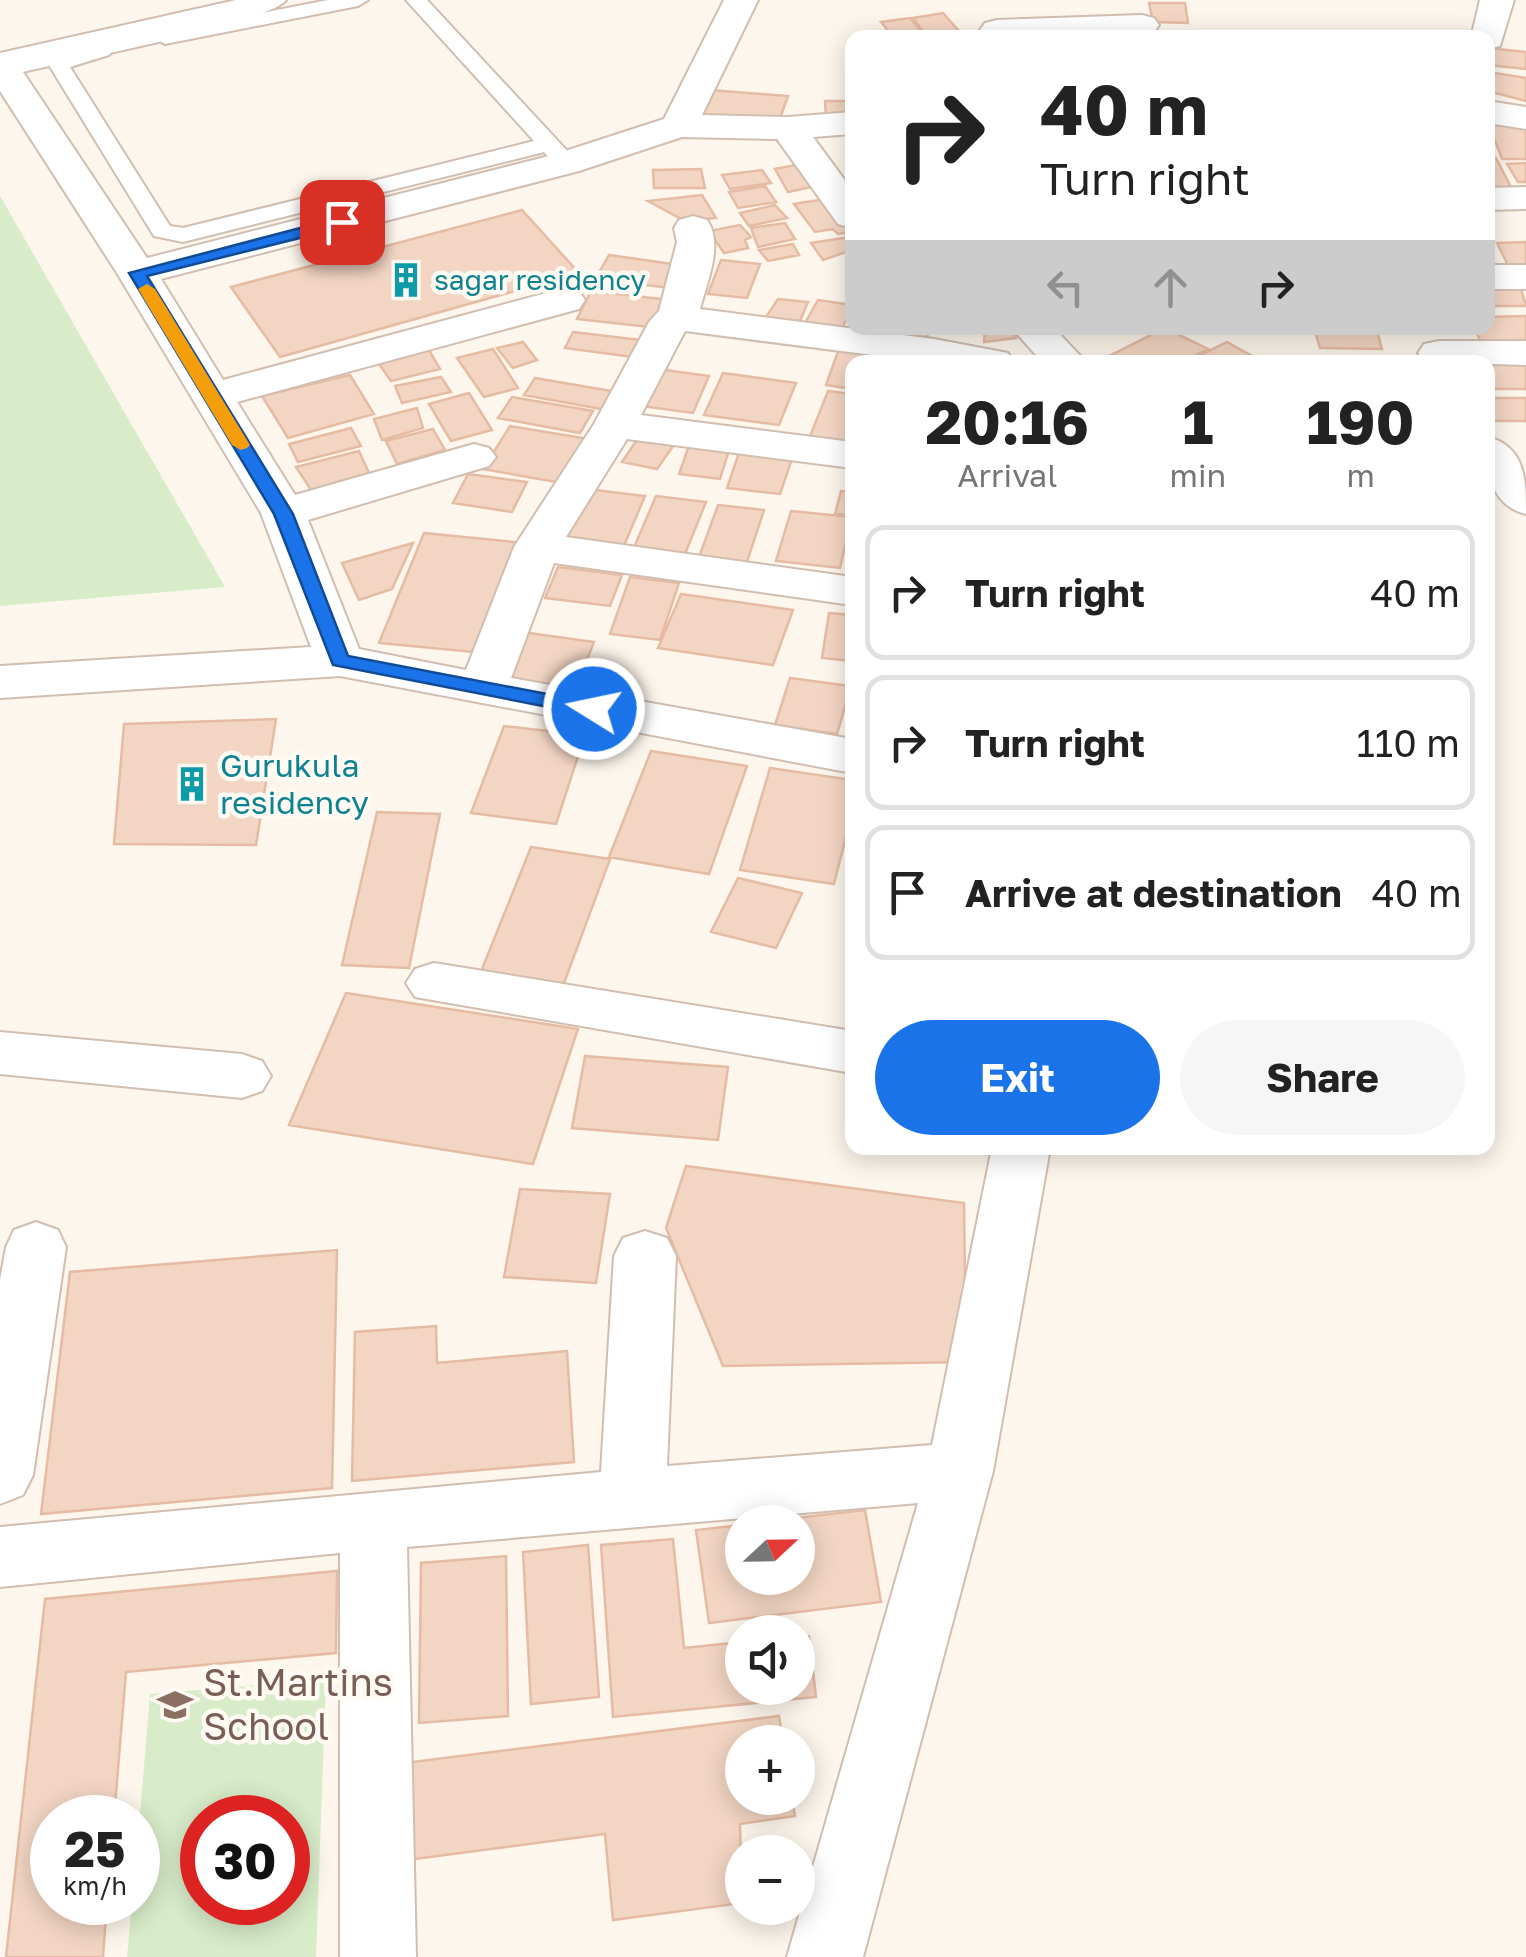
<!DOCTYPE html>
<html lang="en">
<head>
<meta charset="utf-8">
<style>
	body { margin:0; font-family:"Golos Text",sans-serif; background:#f6f6f6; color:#222; height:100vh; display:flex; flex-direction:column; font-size:38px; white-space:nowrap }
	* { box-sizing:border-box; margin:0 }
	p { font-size:32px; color:#767676 }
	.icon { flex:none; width:55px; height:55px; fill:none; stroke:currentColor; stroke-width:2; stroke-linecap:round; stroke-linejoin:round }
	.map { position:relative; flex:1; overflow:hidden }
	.drawer { position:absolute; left:845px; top:355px; width:650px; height:800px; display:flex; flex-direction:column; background:#fff; border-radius:20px; box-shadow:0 5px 25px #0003 }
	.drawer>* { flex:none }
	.hud { position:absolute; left:845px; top:30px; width:650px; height:305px; border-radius:20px; box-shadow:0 5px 25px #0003; background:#fff; color:#222; overflow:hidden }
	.needle { width:65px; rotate:68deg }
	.controls { position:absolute; left:725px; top:1505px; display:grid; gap:20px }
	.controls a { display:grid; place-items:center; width:90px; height:90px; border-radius:50%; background:#fff; box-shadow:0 5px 25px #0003; font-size:50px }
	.speed { position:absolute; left:30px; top:1795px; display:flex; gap:20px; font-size:50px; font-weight:700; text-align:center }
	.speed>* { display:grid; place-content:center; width:130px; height:130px; border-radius:50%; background:#fff; box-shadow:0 5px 25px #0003; line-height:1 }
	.speed small { font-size:25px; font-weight:400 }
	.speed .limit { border:15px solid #d22; background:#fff; color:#111 }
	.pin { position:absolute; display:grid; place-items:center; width:85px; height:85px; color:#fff; margin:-42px; border-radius:20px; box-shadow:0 5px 15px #0006 }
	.me { position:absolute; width:110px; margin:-55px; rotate:280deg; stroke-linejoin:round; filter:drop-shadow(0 0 8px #0008) }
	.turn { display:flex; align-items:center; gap:35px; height:210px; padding:0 30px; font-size:45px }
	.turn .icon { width:130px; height:130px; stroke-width:2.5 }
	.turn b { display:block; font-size:70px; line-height:85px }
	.lanes { display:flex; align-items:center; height:95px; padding:0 30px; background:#0003; justify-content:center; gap:50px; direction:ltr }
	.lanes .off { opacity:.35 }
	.eta { display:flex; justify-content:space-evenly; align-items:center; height:170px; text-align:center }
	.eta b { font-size:60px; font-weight:700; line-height:70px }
	.primary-button { display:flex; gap:20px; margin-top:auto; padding:20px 30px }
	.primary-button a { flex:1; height:115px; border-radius:60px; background:#1a73e8; color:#fff; font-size:40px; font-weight:700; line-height:115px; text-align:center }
	.primary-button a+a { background:#f6f6f6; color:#222 }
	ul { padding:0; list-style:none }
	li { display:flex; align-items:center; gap:30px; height:135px; margin:0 20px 15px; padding:0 10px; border:5px solid #e0e0e0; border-radius:20px }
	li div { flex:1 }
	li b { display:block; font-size:38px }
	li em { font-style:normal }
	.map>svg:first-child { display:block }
	.green { fill:#d8ecc9; fill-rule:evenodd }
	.building { fill:#f3d5c3; stroke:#e6bba3; stroke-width:2.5 }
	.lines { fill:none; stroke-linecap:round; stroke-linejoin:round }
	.service-casing { stroke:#d1beb0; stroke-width:4 }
	.minor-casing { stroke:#d1beb0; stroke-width:4 }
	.service { fill:#fff; fill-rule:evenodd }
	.minor { fill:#fff; fill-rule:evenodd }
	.route { fill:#1a73e8; stroke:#114b97; stroke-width:2.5 }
	.slow { fill:#f59e0b }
	.labels { text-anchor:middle; stroke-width:9; stroke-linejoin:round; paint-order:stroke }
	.far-culture-label { font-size:28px; fill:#0d838f; stroke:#fffaf3; text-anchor:start }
	.culture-label { font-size:32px; fill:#0d838f; stroke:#fffaf3; text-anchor:start }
	.near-education-label { font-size:38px; fill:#785e54; stroke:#fffaf3; text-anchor:start }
</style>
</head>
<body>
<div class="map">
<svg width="1526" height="1957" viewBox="0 0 1526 1957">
	<rect width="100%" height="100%" fill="#fdf6ec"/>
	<path class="green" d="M0,196L225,587L0,606Z
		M326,1679L316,1957H127L132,1903L138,1902V1839L150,1694ZM202,1818H288V1902H202Z"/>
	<path class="building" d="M1149,3H1185L1188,23L1153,22Z
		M943,13L965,38H928L913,18Z
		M910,18L922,32L893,37L881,22Z
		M1488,48L1526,52V69L1488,65Z
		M1488,72L1526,78V101L1488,91Z
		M710,90L788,96L779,121L700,114Z
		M825,101H852V117H826Z
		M1489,125L1526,126V159H1502Z
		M1488,158H1496L1511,187L1488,188Z
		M806,163L825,184L788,192L775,169Z
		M1526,163V182H1518L1507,164Z
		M701,169L705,188H654L653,170Z
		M762,170L771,183L730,189L722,175Z
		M765,186L776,202L738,208L729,192Z
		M702,195L716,218L685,221L648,201Z
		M831,198L851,232L838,234L833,229L815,232L794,204Z
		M775,205L787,218L749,226L740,213Z
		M522,210L579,273L280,357L231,287Z
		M785,223L795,239L758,247L751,228Z
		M740,225L751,237L745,240L748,248L724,253L709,231Z
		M850,237L852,250L823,260L811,243Z
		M1526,242V268L1510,269L1497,243Z
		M793,244L799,255L768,261L759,250Z
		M609,255L680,265L668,288L596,278Z
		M721,260L760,264L747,298L708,294Z
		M1488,282H1519L1526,306H1488Z
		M591,291L670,300L658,328L577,319Z
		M778,299L808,302L800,321L766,317Z
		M818,300L852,305L842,329L804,325Z
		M1526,316V343L1482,344L1474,328H1488V317Z
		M901,328H927L928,343L897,337Z
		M985,328H1012L1016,338L984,342Z
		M1165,328L1208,349L1182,362H1123L1111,355Z
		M1314,328H1376L1382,349L1320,348Z
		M573,332L649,341L640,358L565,348Z
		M523,342L537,360L513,368L497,348Z
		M1227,342L1263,362H1187Z
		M840,346L892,353L889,362H852V389L826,385Z
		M493,349L518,388L484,397L457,358Z
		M429,350L440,369L391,381L379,364Z
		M1526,358V389H1488V362Z
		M651,368L709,376L693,413L634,405Z
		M723,373L796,383L779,425L704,415Z
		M350,375L374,414L288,438L262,396Z
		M441,377L451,392L402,403L395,386Z
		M535,378L617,392L607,410L524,395Z
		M828,391L852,394V444L809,439Z
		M469,393L492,430L451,441L429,404Z
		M512,397L593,411L580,433L498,418Z
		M1488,398H1526V421H1494Z
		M417,408L423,428L382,440L374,419Z
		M510,426L594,440L568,484L483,469Z
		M351,428L361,446L298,462L289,444Z
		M433,429L445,450L397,464L386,441Z
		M641,434L676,442L657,469L622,462Z
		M691,440L731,444L720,479L679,474Z
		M740,450L793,456L780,494L727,488Z
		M359,451L369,473L311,490L296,467Z
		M468,474L527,482L512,512L453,503Z
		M578,488L645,496L623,548L554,539Z
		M841,491L852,492V515L835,514Z
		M656,496L706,502L681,564L630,557Z
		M718,505L764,510L746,565L698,560Z
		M791,511L852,517L840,568L776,561Z
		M424,533L524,543L484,653L379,643Z
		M413,543L392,589L359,600L342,563Z
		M558,567L622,575L610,606L545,598Z
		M630,577L679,583L660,640L610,634Z
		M681,594L793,610L773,665L658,648Z
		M829,613L852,615V661L822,658Z
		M522,632L594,642L574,693L500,683Z
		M790,678L851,686L837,734L775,725Z
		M276,719L256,845L114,844L124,724Z
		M504,726L585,735L556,824L471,813Z
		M651,751L747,766L709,874L609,857Z
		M770,768L852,780V813L834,884L740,870Z
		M377,812L440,814L409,968L342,965Z
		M531,847L610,859L557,1002L474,989Z
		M738,878L802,893L776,948L711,932Z
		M346,993L578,1029L533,1164L289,1125Z
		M585,1056L728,1067L718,1140L572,1128Z
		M686,1166L964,1203L966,1362L723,1366L666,1228Z
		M520,1189L610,1194L596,1283L504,1277Z
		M337,1250L332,1488L41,1514L70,1272Z
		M436,1326L437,1363L567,1351L574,1462L352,1481L355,1332Z
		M865,1510L881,1602L709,1623L696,1530L742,1525V1578H798V1522H761Z
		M673,1539L684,1648L742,1642V1688H798V1637L809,1636L816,1697L613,1717L601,1545Z
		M588,1545L599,1697L531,1704L523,1552Z
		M506,1556L508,1716L419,1723L421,1563Z
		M337,1571L336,1653L126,1672L114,1818H52V1902H107L103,1957H6L45,1599Z
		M779,1716L783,1742H742V1798H792L795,1816L740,1824L742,1903L613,1920L605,1834L399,1861L396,1764Z"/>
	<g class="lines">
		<defs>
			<path id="service" d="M328,0H368L358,6L165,44L155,38L165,32Z
				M406,0H427L570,154L573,159L570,164H554L544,152L183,242L154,236L49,65L64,53L109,47L112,51L109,55L70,67L170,226L183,228L534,141Z"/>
			<path id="minor" d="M236,0H286C270,23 63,62 23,72L147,258L553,155L664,119L724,0H758L702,115L788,117L852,112V134L813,137L852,190V228L838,224L777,139L682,137L579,171L161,279L223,380L565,288L579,291L585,300L579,309L237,402L295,495L474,444L489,448L496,457L489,466L308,520L359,649L466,670L514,547L594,424L649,322L659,311L677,242L674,228L679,220L693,216L707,220C724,244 707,282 700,309L934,339L1008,353L1013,362H927L685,331L641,415L852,442V468L627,439L566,537L852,577V605L554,563L511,678L852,739V773L340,676L0,698V666L311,647L261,513L117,273L0,91V53Z
				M1480,0H1514L1500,46L1488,49V38H1471Z
				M1142,15L1154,18L1159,25L1154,32L986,38L980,30L985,23L997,20Z
				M1488,101L1526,107V129L1488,123Z
				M1526,187V209L1488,210V188Z
				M1488,265H1526V289H1488Z
				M1012,328H1054L1086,362H1042Z
				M1439,341H1526V365L1424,362L1418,353L1424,344Z
				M1488,437C1526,447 1526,481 1526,514C1489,505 1486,469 1488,437Z
				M434,963L852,1031V1073L415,997L406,983L415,969Z
				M0,1032L242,1054L262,1061L271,1076L262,1091L242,1098L0,1074Z
				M992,1148H1050L993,1471L863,1957H787L918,1503L407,1547L416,1957H340V1553L0,1587V1527L601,1472L614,1256L623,1238L645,1231L667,1238L676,1256L667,1466L932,1445Z
				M36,1222L58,1230L66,1247L33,1475L23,1495L0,1504V1280L6,1247L14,1230Z"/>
		</defs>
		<use href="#service" class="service-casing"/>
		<use href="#minor" class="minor-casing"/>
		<use href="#service" class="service"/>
		<use href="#minor" class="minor"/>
	</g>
	<path class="route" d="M342,217L348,219V226L147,276L293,514L348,656L594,703L601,705V714L594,716L333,665L274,514L129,273Z"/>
	<path class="slow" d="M147,284L155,289L250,445L247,448L241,450L232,445L138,289Z"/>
	<defs>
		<symbol id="building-bare" viewBox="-9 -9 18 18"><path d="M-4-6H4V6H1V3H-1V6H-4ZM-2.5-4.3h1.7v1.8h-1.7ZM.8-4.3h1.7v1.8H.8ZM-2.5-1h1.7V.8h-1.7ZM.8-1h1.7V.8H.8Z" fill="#0f9aa8" stroke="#fffaf3" stroke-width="2.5" paint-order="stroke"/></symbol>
		<symbol id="school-bare" viewBox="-9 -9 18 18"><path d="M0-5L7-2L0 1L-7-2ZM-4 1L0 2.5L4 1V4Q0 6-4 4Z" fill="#8d6e63" stroke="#fffaf3" stroke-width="2.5" paint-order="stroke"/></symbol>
	</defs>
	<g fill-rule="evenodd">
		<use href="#building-bare" x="381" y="255" width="50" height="50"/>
		<use href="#building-bare" x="167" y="759" width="50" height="50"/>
		<use href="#school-bare" x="150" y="1680" width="50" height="50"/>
	</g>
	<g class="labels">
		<g class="far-culture-label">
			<text x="434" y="290">sagar residency</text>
		</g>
		<g class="culture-label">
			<text x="220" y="777">Gurukula<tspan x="220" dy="37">residency</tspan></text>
		</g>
		<g class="near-education-label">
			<text x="203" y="1696">St.Martins<tspan x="203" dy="44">School</tspan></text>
		</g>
	</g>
</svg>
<div class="controls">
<a><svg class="needle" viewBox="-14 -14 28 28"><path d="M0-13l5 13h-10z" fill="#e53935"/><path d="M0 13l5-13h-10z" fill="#767676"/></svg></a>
<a><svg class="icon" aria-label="sound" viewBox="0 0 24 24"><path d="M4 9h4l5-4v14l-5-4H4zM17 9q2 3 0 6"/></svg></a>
<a>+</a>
<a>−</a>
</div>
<div class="speed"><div>25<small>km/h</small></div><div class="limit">30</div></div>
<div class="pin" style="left:342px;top:222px;background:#d93025"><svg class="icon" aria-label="arrive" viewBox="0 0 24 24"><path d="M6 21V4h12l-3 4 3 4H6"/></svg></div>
<svg class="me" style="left:594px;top:709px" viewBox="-20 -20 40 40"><circle r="17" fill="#1a73e8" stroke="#fff" stroke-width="3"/><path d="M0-11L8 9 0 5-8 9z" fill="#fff"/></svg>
<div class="hud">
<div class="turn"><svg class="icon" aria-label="right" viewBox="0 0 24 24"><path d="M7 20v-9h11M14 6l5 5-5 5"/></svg><div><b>40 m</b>Turn right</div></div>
<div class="lanes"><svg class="icon off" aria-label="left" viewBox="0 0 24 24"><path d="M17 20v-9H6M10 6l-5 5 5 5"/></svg><svg class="icon off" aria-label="ahead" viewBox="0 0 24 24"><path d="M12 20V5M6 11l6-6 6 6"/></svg><svg class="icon" aria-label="right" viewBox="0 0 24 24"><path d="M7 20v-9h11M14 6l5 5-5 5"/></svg></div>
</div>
<section class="drawer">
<div class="eta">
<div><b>20:16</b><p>Arrival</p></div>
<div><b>1</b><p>min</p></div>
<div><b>190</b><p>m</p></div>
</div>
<ul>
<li><svg class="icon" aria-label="right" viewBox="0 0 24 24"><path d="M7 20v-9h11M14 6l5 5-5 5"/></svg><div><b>Turn right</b></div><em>40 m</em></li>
<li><svg class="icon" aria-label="right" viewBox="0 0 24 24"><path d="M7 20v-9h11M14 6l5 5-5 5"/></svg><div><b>Turn right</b></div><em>110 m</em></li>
<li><svg class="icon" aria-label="arrive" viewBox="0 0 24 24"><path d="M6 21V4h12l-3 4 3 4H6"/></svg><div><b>Arrive at destination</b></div><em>40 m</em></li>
</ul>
<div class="primary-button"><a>Exit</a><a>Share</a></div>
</section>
</div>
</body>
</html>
